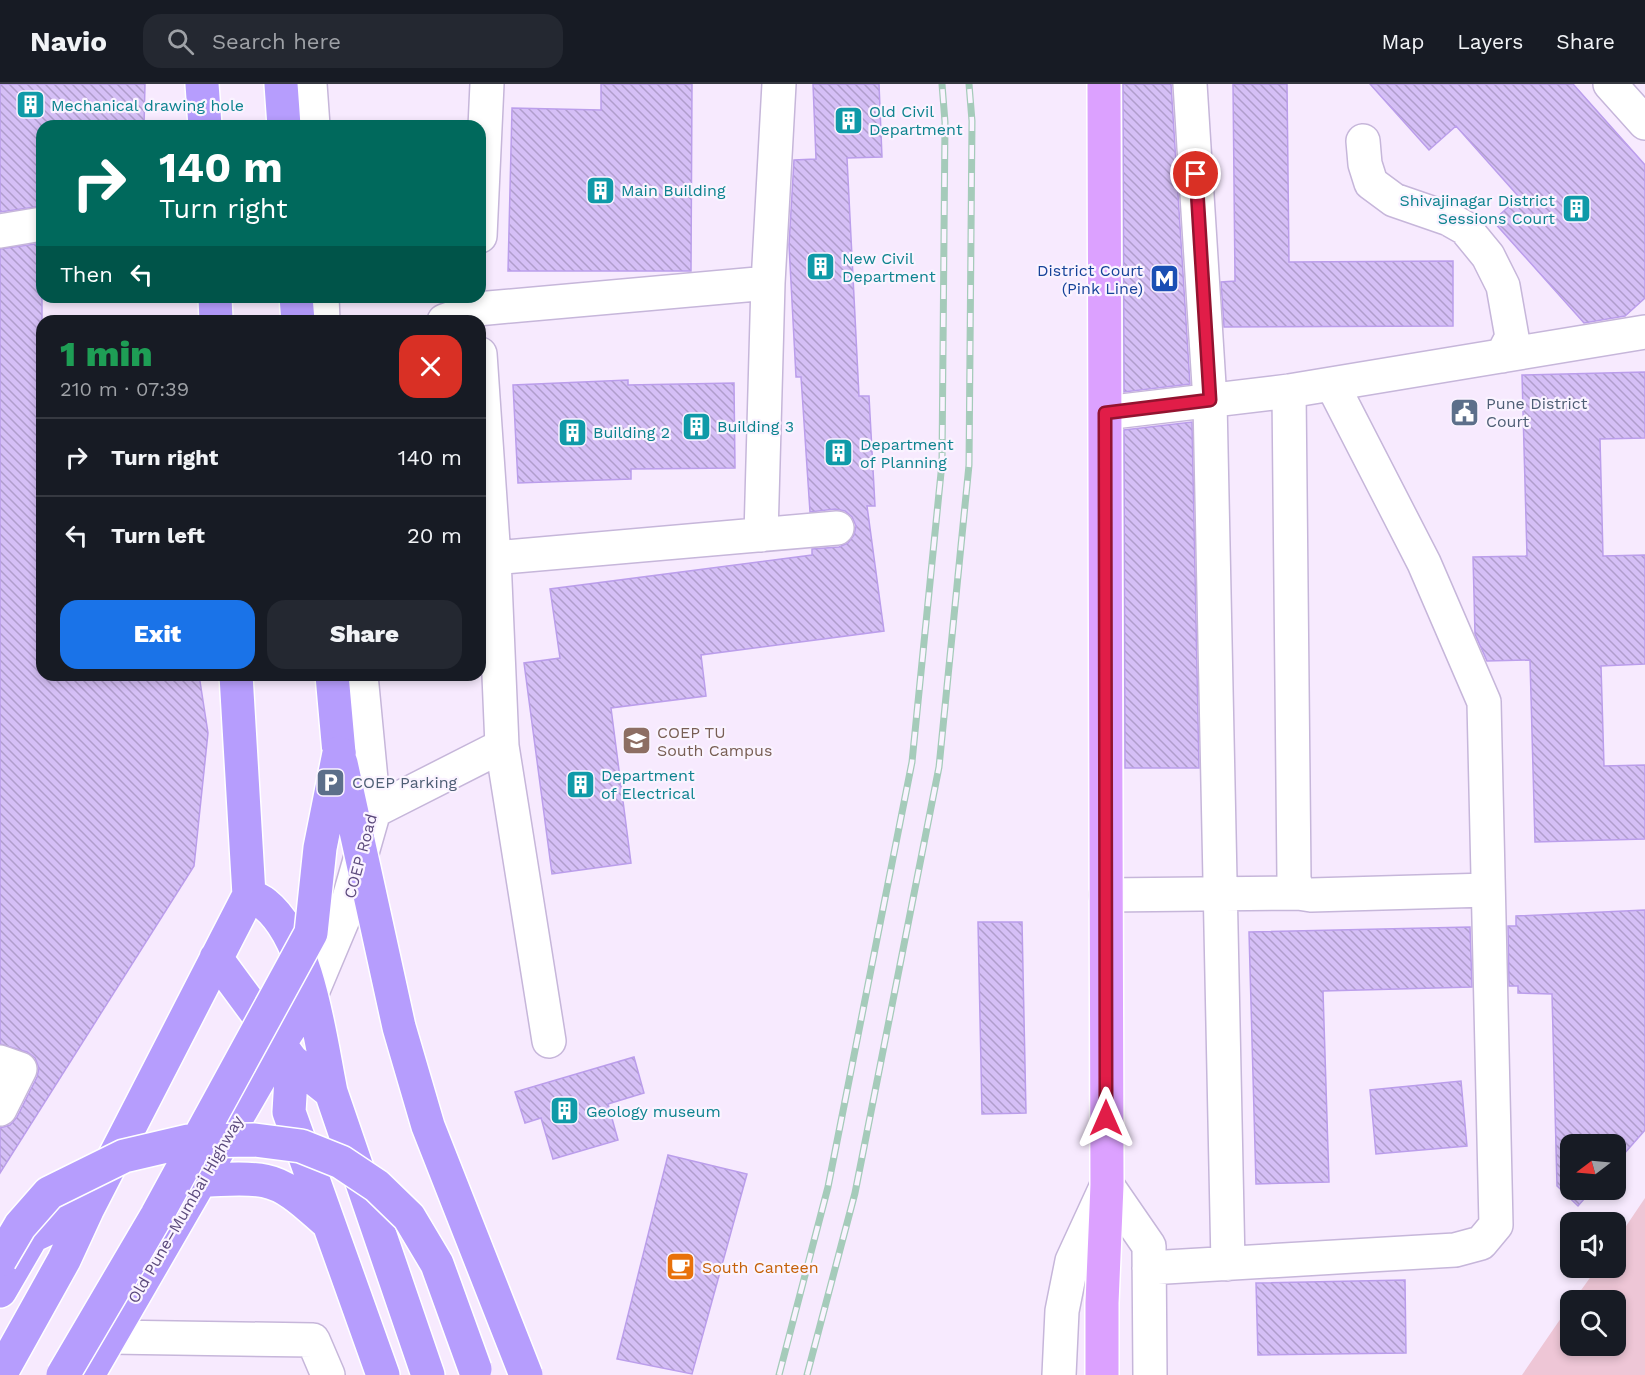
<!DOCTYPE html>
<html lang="en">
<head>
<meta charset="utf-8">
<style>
	body { margin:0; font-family:"Work Sans",sans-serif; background:#242831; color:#f1f3f6; height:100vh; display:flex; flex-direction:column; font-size:22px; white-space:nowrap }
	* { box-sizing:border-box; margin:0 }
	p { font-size:20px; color:#9ea1a6 }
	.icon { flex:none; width:33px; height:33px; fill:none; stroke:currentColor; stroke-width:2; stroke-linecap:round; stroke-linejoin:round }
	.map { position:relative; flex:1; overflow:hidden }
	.panel { position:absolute; left:36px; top:231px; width:450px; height:366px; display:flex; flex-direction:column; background:#171b24; border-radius:18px; box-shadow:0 3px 9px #0003 }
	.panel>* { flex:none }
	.banner { position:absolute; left:36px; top:36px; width:450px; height:183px; border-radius:18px; box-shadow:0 3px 9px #0003; background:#00695c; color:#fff; overflow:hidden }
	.needle { width:39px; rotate:254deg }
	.buttons { position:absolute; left:1560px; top:1050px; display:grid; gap:12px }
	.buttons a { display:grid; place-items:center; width:66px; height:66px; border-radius:12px; background:#171b24; box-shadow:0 3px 9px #0003; font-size:30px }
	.pin { position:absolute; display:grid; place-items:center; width:51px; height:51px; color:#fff; margin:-26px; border:3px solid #fff; border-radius:50%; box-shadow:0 2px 6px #0007 }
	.me { position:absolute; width:66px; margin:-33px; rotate:0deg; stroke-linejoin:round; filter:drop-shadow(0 0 4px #0008) }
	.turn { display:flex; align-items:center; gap:21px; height:126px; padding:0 24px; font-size:27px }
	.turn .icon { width:78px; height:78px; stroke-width:2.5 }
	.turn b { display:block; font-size:42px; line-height:51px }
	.then { display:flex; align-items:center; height:57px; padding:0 24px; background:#0003; gap:12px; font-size:22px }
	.round { display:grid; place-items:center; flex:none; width:63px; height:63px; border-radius:18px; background:#242831 }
	.head { display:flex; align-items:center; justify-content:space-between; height:102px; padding:0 24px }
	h1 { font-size:36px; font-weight:800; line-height:45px; color:#1e9e55 }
	.primary-button { display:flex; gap:12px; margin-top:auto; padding:12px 24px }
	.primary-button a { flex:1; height:69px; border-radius:18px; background:#1a73e8; color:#fff; font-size:24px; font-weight:800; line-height:69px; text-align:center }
	.primary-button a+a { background:#242831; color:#f1f3f6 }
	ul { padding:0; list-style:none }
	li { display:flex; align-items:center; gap:18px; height:78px; padding:0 24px; border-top:2px solid #363941 }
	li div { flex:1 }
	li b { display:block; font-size:22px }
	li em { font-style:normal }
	header { display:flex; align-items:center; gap:36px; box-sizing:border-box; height:84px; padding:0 30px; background:#171b24; border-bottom:2px solid #363941 }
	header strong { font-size:28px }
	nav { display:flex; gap:33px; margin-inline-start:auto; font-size:21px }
	.search { width:420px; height:54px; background:#242831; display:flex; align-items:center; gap:15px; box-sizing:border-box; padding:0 21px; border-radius:18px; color:#9ea1a6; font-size:22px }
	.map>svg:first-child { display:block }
	.park { fill:#eec6d6 }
	.building { fill:url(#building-back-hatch); stroke:#bb9eeb; stroke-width:1.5 }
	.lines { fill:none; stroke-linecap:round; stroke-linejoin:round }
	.minor-casing { stroke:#c6b6da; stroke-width:36 }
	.major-casing { stroke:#fff; stroke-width:36 }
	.highway-casing { stroke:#fff; stroke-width:36 }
	.minor { stroke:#fff; stroke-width:33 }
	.major { stroke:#dca1ff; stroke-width:33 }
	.highway { stroke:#b69dfd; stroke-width:33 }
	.rail-casing { stroke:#a5cbba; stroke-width:7 }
	.rail { stroke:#faf3ff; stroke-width:4.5; stroke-dasharray:14; stroke-linecap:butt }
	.highway-bridge-casing { stroke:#fff; stroke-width:36; stroke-linecap:butt }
	.highway-bridge { stroke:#b69dfd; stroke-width:33 }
	.route-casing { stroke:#92132f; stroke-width:15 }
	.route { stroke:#e11d48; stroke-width:10 }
	.labels { text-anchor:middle; stroke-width:4.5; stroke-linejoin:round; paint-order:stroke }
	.culture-label { font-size:16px; fill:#0d838f; stroke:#faf3ff; text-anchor:start }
	.transit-label { font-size:16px; fill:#164399; stroke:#faf3ff; text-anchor:end }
	.service-label { font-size:16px; fill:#4e5e75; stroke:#faf3ff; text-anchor:start }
	.education-label { font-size:16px; fill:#785e54; stroke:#faf3ff; text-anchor:start }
	.street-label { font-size:16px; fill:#5c4a7d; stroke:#faf3ff }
	.food-label { font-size:16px; fill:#c56008; stroke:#faf3ff; text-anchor:start }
</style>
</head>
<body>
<header>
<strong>Navio</strong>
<div class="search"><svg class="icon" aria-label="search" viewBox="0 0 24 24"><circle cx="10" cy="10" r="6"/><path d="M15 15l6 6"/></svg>Search here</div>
<nav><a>Map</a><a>Layers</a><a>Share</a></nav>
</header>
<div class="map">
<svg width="1645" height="1291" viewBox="0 0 1645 1291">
	<defs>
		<pattern id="building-back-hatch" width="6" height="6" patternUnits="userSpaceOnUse" patternTransform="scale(1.5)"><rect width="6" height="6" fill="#d5bff6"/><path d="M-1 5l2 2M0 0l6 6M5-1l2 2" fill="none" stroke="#b09dcc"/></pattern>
	</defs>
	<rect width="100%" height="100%" fill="#f7eafe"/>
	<path class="park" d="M1645,1114V1291H1522L1570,1221V1262H1616V1216H1574L1597,1184H1616V1157Z"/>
	<path class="building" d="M0,0H145L144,42H42V122L0,128Z
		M601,0H692L691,187H508L512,24L601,26Z
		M813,0H879L882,73L847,74L859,312H869L875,422H867L884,547L701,571L706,612L611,624L631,779L552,790L524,579L560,574L550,505L812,471V465L839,463L848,459L854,451L856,442L852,433L845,427L835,425L810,428L801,293H796L789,161L794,76L816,75Z
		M1123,0H1171L1190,300L1124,308Z
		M1233,0H1287L1289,178L1453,177V242L1224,243L1221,198L1235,197Z
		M1370,0H1573L1645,81V214L1625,232L1584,239L1493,137L1519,113L1456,42L1429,66Z
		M42,159V591H199L208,649L194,782L0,1089V1044L10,1041L17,1033L37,993L39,984L35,974L27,968L0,960V165Z
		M1645,288V354L1600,355L1603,472L1645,471V580L1601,582L1604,682L1645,681V755L1535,758L1530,576L1487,577L1475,550L1473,473L1527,472L1522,291Z
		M628,296V301L734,299L735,384L631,385V395L518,399L513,301Z
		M1192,338L1199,684H1125L1124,346Z
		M1645,826V1046L1616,1079V1060H1570V1106H1592L1578,1122L1557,1102L1552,910L1518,909V902H1509L1508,842H1516V832Z
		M978,838H1022L1026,1029L982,1030Z
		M1470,843L1472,903L1323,907L1329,1098L1256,1100L1249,848Z
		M634,973L644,1009L608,1020L618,1056L553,1075L541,1034L525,1039L515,1008Z
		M1461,997L1467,1062L1376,1070L1370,1006Z
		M668,1071L747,1090L692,1290L617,1275Z
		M1405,1196L1406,1269L1258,1271L1256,1199Z"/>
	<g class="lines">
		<defs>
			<path id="minor" d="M310,0L313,42
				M1190,0L1210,317L1228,1180
				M1610,0L1645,39
				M1363,57L1365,80L1371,99L1394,116L1449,135L1465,144L1488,172L1503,202L1512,253L1502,272
				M0,147L42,140
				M480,152L487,0
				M322,213L323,237
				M444,237L477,225L768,199L779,0
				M480,270L494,474L502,662L549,957
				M1289,307L1294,795L1298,809L1311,811L1488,806
				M1105,329L1289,307L1645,248
				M761,451L768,199
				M494,474L837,444
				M374,727L502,662
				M1106,811L1298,809
				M311,911L343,835L374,727L361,591
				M0,978L20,985L0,1025
				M1107,1101L1149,1162L1150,1291
				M1149,1184L1455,1166L1481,1159L1496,1141L1484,618L1424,479L1332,300
				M111,1253L313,1256L328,1291
				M1059,1291L1062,1227L1072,1177L1107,1101"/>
			<path id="major" d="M1102,1291V1219L1107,1101L1104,0"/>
			<path id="highway" d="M202,0L205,42
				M281,0L284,42
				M215,213L216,237
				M296,213L298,237
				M236,591L249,811
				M332,591L339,669
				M249,811C254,814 261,816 265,820C309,855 320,955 331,1008
				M216,874L292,977L289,1028L383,1291
				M292,977L331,1008L428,1291
				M203,1096C221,1096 247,1093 265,1097C290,1102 309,1123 328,1139
				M0,1207L32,1152L87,1126
				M0,1291L64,1176L87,1126L249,811
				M88,1291L280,959L311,911"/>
		</defs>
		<use href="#minor" class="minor-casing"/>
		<use href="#major" class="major-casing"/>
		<use href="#highway" class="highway-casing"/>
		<use href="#minor" class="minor"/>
		<use href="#major" class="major"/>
		<use href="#highway" class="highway"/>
		<defs>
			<path id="rail" d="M779,1291L828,1103L912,678L942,379L945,38L942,0
				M807,1291L855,1109L939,683L969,381L972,37L969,0"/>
		</defs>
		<use href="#rail" class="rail-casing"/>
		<use href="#rail" class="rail"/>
		<defs>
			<path id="highway-bridge" d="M341,679L399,943L428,1042L526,1291
				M0,1176L20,1142L49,1109L124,1072L188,1057L255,1056L301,1062L341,1078L377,1102L409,1133L437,1180L475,1285
				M63,1291L157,1131L311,849L320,764L339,669"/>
		</defs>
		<use href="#highway-bridge" class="highway-bridge-casing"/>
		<use href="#highway-bridge" class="highway-bridge"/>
	</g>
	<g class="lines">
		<defs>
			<path id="route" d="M1106,1034L1105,329L1210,316L1196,90"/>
		</defs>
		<use href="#route" class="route-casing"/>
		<use href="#route" class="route"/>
	</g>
	<defs>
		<symbol id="building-square" viewBox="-11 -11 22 22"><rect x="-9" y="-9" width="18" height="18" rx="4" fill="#0f9aa8" stroke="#faf3ff"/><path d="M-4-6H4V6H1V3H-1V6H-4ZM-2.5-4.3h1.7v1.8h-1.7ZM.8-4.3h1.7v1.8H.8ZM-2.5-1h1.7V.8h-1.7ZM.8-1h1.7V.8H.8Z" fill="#fff"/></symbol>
		<symbol id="metro-square" viewBox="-11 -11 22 22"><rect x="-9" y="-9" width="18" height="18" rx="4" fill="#1a4fb4" stroke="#faf3ff"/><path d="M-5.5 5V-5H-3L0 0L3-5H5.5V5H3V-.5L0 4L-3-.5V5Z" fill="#fff"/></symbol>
		<symbol id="civic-square" viewBox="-11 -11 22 22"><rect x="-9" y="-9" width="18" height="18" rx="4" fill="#5c6f8a" stroke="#faf3ff"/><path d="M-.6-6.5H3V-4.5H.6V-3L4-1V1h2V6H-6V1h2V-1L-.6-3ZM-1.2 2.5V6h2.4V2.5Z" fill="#fff"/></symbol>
		<symbol id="university-square" viewBox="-11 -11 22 22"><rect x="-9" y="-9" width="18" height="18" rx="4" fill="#8d6e63" stroke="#faf3ff"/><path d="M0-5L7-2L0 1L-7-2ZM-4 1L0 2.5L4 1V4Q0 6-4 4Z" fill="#fff"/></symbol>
		<symbol id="parking-square" viewBox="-11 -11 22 22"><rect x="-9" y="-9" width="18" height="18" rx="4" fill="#5c6f8a" stroke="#faf3ff"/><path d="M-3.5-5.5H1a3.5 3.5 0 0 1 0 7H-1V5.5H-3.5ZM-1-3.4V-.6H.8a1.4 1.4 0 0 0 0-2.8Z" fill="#fff"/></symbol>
		<symbol id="cafe-square" viewBox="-11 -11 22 22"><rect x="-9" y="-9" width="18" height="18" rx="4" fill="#e8710a" stroke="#faf3ff"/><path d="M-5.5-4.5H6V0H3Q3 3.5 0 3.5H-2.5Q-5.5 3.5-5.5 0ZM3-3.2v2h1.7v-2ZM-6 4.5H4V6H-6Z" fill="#fff"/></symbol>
	</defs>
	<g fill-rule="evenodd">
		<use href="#building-square" x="14" y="4" width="33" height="33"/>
		<use href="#building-square" x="832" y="20" width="33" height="33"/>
		<use href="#building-square" x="584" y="90" width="33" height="33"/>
		<use href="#building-square" x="1560" y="108" width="33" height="33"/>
		<use href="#building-square" x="804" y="166" width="33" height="33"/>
		<use href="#metro-square" x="1148" y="178" width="33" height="33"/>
		<use href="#civic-square" x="1448" y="312" width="33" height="33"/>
		<use href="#building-square" x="680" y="326" width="33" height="33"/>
		<use href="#building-square" x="556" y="332" width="33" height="33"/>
		<use href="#building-square" x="822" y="352" width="33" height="33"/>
		<use href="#university-square" x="620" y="640" width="33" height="33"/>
		<use href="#parking-square" x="314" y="682" width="33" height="33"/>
		<use href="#building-square" x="564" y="684" width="33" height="33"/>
		<use href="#building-square" x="548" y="1010" width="33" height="33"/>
		<use href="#cafe-square" x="664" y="1166" width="33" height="33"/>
	</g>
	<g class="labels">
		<g class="culture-label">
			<text x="51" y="27">Mechanical drawing hole</text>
			<text x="869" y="33">Old Civil<tspan x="869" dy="18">Department</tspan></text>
			<text x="621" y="112">Main Building</text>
			<text x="1555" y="122" text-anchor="end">Shivajinagar District<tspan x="1555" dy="18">Sessions Court</tspan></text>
			<text x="842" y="180">New Civil<tspan x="842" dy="18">Department</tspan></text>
			<text x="717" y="348">Building 3</text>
			<text x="593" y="354">Building 2</text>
			<text x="860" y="366">Department<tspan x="860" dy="18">of Planning</tspan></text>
			<text x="601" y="697">Department<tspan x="601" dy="18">of Electrical</tspan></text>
			<text x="586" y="1033">Geology museum</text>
		</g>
		<g class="transit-label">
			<text x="1143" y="192">District Court<tspan x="1143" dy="18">(Pink Line)</tspan></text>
		</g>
		<g class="service-label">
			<text x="1486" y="325">Pune District<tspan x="1486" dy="18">Court</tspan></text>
			<text x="352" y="704">COEP Parking</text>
		</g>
		<g class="education-label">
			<text x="657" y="654">COEP TU<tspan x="657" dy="18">South Campus</tspan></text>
		</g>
		<g class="street-label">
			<text transform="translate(360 772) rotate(-75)" y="6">COEP Road</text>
			<text transform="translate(185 1125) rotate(-60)" y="6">Old Pune–Mumbai Highway</text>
		</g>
		<g class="food-label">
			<text x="702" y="1189">South Canteen</text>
		</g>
	</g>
</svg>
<div class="buttons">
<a><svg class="needle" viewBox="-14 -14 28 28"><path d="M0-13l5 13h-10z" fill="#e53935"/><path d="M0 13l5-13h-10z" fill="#9ea1a6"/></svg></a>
<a><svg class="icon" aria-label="sound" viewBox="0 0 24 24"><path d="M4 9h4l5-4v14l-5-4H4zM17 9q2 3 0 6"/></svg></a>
<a><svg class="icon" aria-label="search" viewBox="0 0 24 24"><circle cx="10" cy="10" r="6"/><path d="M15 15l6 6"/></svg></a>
</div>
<div class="pin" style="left:1196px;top:90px;background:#d93025"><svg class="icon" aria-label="arrive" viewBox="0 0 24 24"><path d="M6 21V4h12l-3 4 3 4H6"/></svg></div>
<svg class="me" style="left:1106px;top:1034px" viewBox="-20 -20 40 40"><path d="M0-17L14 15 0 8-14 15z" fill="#e11d48" stroke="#fff" stroke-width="4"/></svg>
<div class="banner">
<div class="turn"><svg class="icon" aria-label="right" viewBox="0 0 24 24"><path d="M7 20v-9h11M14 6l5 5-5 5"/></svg><div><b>140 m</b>Turn right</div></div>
<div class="then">Then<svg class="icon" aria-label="left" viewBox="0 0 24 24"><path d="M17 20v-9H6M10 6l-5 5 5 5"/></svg></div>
</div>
<section class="panel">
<div class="head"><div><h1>1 min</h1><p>210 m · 07:39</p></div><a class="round" style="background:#d93025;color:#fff"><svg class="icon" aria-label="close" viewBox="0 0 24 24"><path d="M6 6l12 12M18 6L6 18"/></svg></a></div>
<ul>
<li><svg class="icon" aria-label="right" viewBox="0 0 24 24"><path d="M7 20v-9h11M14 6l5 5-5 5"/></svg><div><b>Turn right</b></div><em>140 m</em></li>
<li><svg class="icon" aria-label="left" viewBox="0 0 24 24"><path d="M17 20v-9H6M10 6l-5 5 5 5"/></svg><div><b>Turn left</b></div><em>20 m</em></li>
</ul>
<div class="primary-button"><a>Exit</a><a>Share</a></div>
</section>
</div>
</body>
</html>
